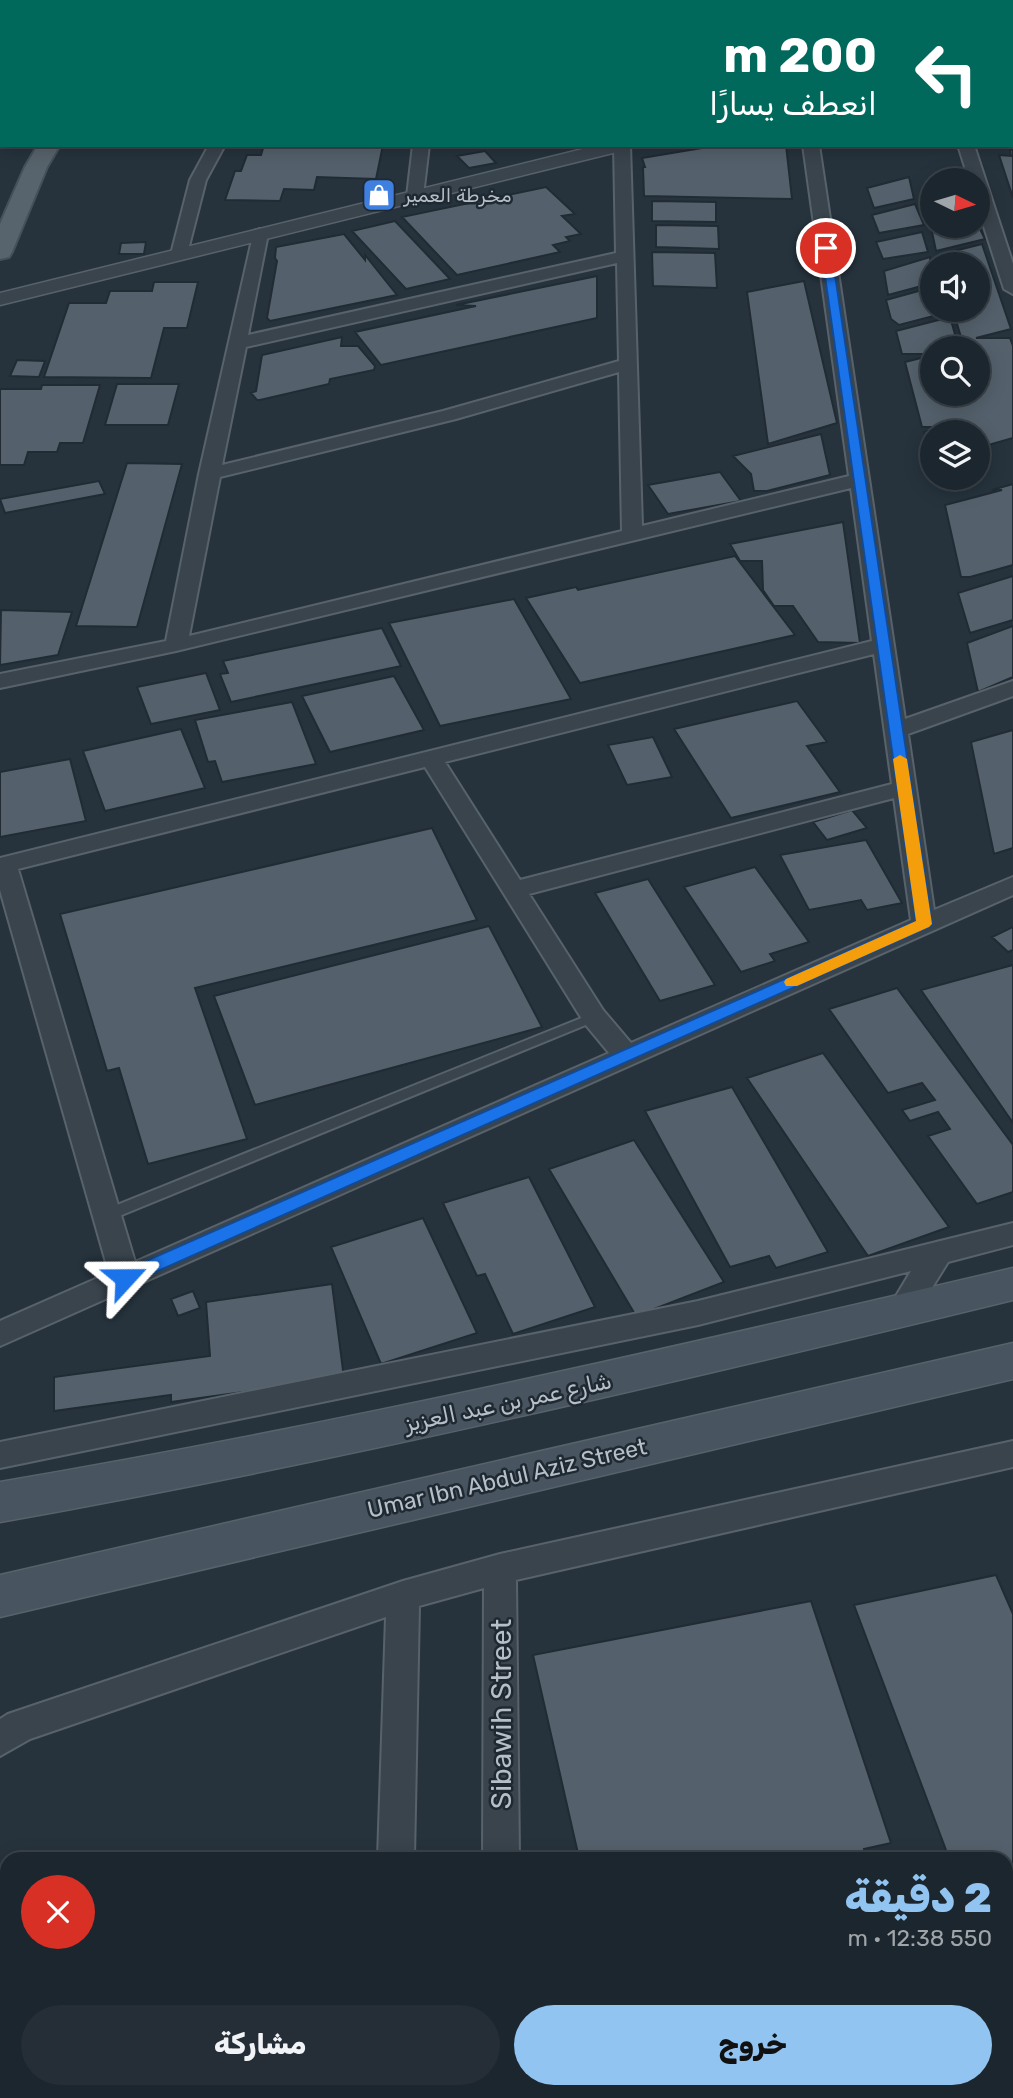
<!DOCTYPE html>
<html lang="ar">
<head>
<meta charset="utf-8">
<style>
	body { margin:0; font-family:Rubik,Cairo,sans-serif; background:#252e36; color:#f1f3f6; direction:rtl; height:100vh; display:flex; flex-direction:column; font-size:26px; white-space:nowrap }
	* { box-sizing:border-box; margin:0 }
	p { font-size:23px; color:#a0a5aa }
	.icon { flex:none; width:38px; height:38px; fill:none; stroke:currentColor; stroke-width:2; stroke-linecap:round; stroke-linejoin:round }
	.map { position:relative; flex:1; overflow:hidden; direction:ltr }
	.drawer { position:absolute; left:0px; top:1852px; width:1013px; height:247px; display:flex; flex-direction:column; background:#1c262e; border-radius:21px 21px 0 0; box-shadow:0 4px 18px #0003,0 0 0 2px #3a434a; direction:rtl }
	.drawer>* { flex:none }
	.hud { position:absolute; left:0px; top:0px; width:1013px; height:147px; box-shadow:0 4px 18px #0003,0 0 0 2px #3a434a; direction:rtl; background:#00695c; color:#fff; overflow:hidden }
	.needle { width:46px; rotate:95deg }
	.controls { position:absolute; left:920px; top:168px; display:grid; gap:14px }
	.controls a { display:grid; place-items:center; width:70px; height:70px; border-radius:50%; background:#1c262e; box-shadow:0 4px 18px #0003,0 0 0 2px #3a434a; font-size:35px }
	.pin { position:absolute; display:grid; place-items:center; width:60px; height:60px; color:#fff; margin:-30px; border:4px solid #fff; border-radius:50%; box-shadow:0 2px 7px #0007 }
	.me { position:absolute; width:77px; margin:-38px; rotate:66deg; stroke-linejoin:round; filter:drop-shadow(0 0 5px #0008) }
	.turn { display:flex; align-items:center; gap:24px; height:147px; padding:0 21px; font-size:32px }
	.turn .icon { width:91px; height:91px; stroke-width:2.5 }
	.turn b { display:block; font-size:49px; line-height:60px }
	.round { display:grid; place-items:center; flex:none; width:74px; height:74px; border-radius:37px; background:#252e36 }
	.headline { display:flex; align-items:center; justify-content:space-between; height:119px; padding:0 21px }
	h1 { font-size:42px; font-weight:800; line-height:52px; color:#92c4f1 }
	.action { display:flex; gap:14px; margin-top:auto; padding:14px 21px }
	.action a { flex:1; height:80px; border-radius:42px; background:#92c4f1; color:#111; font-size:28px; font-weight:800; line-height:80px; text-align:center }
	.action a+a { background:#252e36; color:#f1f3f6 }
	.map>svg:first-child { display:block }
	.building { fill:#54616c; stroke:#212b34; stroke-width:2 }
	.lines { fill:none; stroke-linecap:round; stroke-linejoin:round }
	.service-casing { stroke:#58626b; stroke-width:4 }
	.minor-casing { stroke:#58626b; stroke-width:4 }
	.tertiary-casing { stroke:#58626b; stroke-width:3 }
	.secondary-casing { stroke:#58626b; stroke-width:3 }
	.primary-casing { stroke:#465059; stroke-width:4 }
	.motorway-casing { stroke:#454f58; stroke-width:4 }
	.service { fill:#3a444d; fill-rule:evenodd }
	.minor { fill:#3a444d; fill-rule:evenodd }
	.tertiary { fill:#3a444d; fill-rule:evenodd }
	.secondary { fill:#485460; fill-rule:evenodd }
	.primary { fill:#58646d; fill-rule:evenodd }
	.motorway { fill:#726457; fill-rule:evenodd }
	.route { fill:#1a73e8; stroke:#114b97; stroke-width:2 }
	.slow { fill:#f59e0b }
	.labels { text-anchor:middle; stroke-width:5; stroke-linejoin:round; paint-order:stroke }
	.far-poi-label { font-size:19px; fill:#b6bfc8; stroke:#1f2932; text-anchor:start }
	.street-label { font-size:23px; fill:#b6bfc8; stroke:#1f2932 }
	.near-street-label { font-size:28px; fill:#b6bfc8; stroke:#1f2932 }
</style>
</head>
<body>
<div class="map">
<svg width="1013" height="2098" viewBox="0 0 1013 2098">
	<rect width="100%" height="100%" fill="#26333d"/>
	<path class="building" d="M617,0H739L740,2H617Z
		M811,0H876V2H811Z
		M264,145H383L376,179L317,177L314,190L284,189L280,201L225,200L235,171H241L247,155H261Z
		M786,145L792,199L644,196L643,167H645L642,158L714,146Z
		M1010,150H1013V198L999,155L1011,156Z
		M485,151L496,163L469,168L457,156Z
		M909,177L914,199L874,208L867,188Z
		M546,187L575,214L562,216L581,234L566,237L570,241L553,245L560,252L457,275L402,217Z
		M652,201L716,202V222L652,221Z
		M915,204L924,225L879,233L872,215Z
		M395,221L450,279L406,289L352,231Z
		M656,225L718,226L719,249L656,247Z
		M978,225L985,239L936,251L931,227Z
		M922,232L928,252L883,259L876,242Z
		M344,234L365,260V255L397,295L270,321L267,318L277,261L275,258L276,247Z
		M146,242L144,254H119L121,243Z
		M982,244L1011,329L976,338H1010L1013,346V438L978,448V432H933L932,461L924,432L944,427H922L905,362L933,355V394H978V348H933V354H902L896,331L950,317L959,348L971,344L961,337L953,311L899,325L891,319L886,300L933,287V310H978V264H941L938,255Z
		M652,252L715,253L717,288L653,286Z
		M930,257L933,283L888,295L884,271Z
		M597,276V318L381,365L355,332L476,306L456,305Z
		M804,281L837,423L768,444L747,292Z
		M154,282H198L187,328H164L151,378L44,377L69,303H106L110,291H152Z
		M342,337L341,346H358L375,366L374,370L330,379L329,384L260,400H257L251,393L256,391L262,355Z
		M17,360L45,361L39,377L10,376Z
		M117,384H179L168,425H105Z
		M42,385H100L83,443H60L57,452H28L24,465H0V389H41Z
		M821,434L830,475L767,491H754L751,474L733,456Z
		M127,463L182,464L137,627L76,626Z
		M720,472L741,501L668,514L648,485Z
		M99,481L105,494L5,513L0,499Z
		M1013,484V565L970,577H961L945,505L1002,490H992Z
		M843,522L860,643L818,642L793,606H774L763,590L762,561H740L730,544Z
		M735,556L795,635L580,683L526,598L576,587L578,590Z
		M1013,576V620L970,633L958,593Z
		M514,599L571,699L440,726L389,623Z
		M1,610L72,612L58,655L0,665Z
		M1013,626V677L978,692L967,643Z
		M382,628L401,666L231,702L220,674L228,673L223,661Z
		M206,673L220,710L151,724L137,687Z
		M394,676L424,730L330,752L302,696Z
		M797,701L827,742L807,746L840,792L731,818L674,729Z
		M292,702L316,764L222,782L215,761L208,762L195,720Z
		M181,729L205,788L105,811L83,751Z
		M1013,730V848L994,854L971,742Z
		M653,737L672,777L627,785L608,745Z
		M70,759L86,821L0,837V772Z
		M852,810L867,828L827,840L813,822Z
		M432,828L477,920L195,988L247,1139L148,1164L119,1068L107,1071L60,914Z
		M866,840L902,903L867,910L861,900L809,910L780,855Z
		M755,867L809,942L770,954L775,961L741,972L684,887Z
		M648,879L715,985L660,1001L595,893Z
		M489,926L542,1027L255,1105L214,996Z
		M1013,927V950L1008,952L992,937Z
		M1013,965V1123L921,990Z
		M897,988L1013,1145V1192L977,1204L928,1136L950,1129L938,1112L910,1121L902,1110L935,1100L922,1083L888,1093L829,1009Z
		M823,1053L949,1227L868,1256L747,1078Z
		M732,1087L828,1252L776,1268L769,1256L730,1267L645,1111Z
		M634,1140L724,1282L636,1316L549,1169Z
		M529,1177L595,1307L513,1334L485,1274L477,1276L443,1203Z
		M423,1218L477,1333L381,1364L331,1247Z
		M332,1284L344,1378L171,1402V1395L54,1411V1377L210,1356L206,1302Z
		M193,1291L200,1308L178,1316L171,1299Z
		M996,1575L1013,1614V1901L1006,1902V1858H949L854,1605Z
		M811,1601L891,1843L864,1849L867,1858H579L533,1655Z
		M0,2052H7V2091H69L68,2098H0Z
		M586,2091H747L749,2098H585Z
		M793,2091H964L967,2098H795Z"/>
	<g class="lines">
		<defs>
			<path id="service" d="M585,0H591V2H585Z
				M594,1013L600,1017L598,1020L112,1219H102L100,1215L102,1211Z"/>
			<path id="minor" d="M353,0H373L351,2Z
				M464,0H478V2H464Z
				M776,0H790L791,2H777Z
				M912,0H926V2H912Z
				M1012,125H1013V135L1012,134Z
				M209,145H225L206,180L187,254L185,258H173L171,254L190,180Z
				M413,145H429L423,196L415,201L407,196Z
				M614,145H630L642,526L849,476L803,145H819L905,719L1013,681V696L908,734L934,910L1013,877V895L0,1346V1321L109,1273L0,890V858L872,641L851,488L176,651L0,688V674L166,641L199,474L254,231L260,229L268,234L248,335L616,253ZM617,263L619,361L443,411L222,465L246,347ZM619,372L622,531L189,636L220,477L456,419ZM874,654L892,784L520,880L445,762ZM425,767L585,1024L609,1053L135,1262L18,869ZM894,798L911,920L631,1043L603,1010L529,894Z
				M958,145H974L1013,264V294L1004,289L978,208V180H969Z
				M1013,1223V1245L948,1262L912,1320L902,1323L892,1320L887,1311L911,1271L698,1325L0,1468V1442L698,1301Z
				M1013,1441V1467L516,1580L519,1858H483L484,1588L419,1606L414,1858H378L386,1617L30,1739L0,1756V1719L8,1714L403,1581L500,1554Z
				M370,2091H408V2098H370Z
				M483,2091H521V2098H483Z"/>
			<path id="tertiary" d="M599,145H631L629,149L0,305V293Z"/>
			<path id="secondary" d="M1013,1268V1300C677,1382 341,1461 0,1522V1482C341,1424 677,1347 1013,1268Z
				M1013,1343V1379L0,1617V1575Z"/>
			<path id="primary" d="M178,0H199L177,2Z
				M38,145H60L47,167L12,252L9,257L0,259V224L25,167Z"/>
			<path id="motorway" d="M86,0H106L85,2Z
				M0,47H2V59H0Z"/>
		</defs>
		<use href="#service" class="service-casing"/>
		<use href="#minor" class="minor-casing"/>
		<use href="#tertiary" class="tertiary-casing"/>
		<use href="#secondary" class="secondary-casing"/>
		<use href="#primary" class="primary-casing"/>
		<use href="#motorway" class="motorway-casing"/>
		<use href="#service" class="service"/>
		<use href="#minor" class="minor"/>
		<use href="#tertiary" class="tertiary"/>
		<use href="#secondary" class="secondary"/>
		<use href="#primary" class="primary"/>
		<use href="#motorway" class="motorway"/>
	</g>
	<path class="route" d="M826,245L831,248L932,924L929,927L131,1283H119L116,1278L119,1273L916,921L821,248Z"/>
	<path class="slow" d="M900,755L907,759L932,924L929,927L797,986H786L784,982L786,979L916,921L893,759Z"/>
	<defs>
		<symbol id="shop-square" viewBox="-11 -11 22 22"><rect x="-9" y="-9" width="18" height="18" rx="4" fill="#3f7fe0" stroke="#1f2932"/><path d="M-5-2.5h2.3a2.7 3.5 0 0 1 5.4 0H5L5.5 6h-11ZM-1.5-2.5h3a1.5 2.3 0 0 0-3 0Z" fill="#fff"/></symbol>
	</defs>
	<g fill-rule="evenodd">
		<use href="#shop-square" x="360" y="176" width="38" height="38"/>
	</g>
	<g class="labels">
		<g class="far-poi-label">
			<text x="404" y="202">مخرطة العمير</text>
		</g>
		<g class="street-label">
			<text transform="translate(508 1402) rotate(-12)" y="8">شارع عمر بن عبد العزيز</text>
			<text transform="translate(507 1478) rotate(-13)" y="8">Umar Ibn Abdul Aziz Street</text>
		</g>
		<g class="near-street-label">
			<text transform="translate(501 1714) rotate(-90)" y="10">Sibawih Street</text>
		</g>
	</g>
</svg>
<div class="controls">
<a><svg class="needle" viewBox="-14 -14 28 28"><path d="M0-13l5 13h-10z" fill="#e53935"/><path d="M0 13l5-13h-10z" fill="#a0a5aa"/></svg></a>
<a><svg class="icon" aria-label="sound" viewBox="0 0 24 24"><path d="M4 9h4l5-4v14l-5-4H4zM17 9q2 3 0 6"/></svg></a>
<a><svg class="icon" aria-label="search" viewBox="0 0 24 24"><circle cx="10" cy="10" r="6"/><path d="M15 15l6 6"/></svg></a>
<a><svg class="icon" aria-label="layers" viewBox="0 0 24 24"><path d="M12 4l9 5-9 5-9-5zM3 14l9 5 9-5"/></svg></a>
</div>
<div class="pin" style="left:826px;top:248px;background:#d93025"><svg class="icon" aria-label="arrive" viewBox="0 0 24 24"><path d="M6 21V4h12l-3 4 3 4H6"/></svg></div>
<svg class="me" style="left:125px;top:1278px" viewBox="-20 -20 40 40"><path d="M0-17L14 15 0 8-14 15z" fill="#1a73e8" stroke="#fff" stroke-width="4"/></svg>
<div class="hud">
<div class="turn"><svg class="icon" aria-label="left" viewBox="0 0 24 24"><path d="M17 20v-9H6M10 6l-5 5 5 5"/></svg><div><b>200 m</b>انعطف يسارًا</div></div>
</div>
<section class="drawer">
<div class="headline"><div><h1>2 دقيقة</h1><p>550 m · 12:38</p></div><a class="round" style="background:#d93025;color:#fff"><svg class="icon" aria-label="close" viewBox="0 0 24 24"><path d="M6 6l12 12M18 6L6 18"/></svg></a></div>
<div class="action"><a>خروج</a><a>مشاركة</a></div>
</section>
</div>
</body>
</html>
